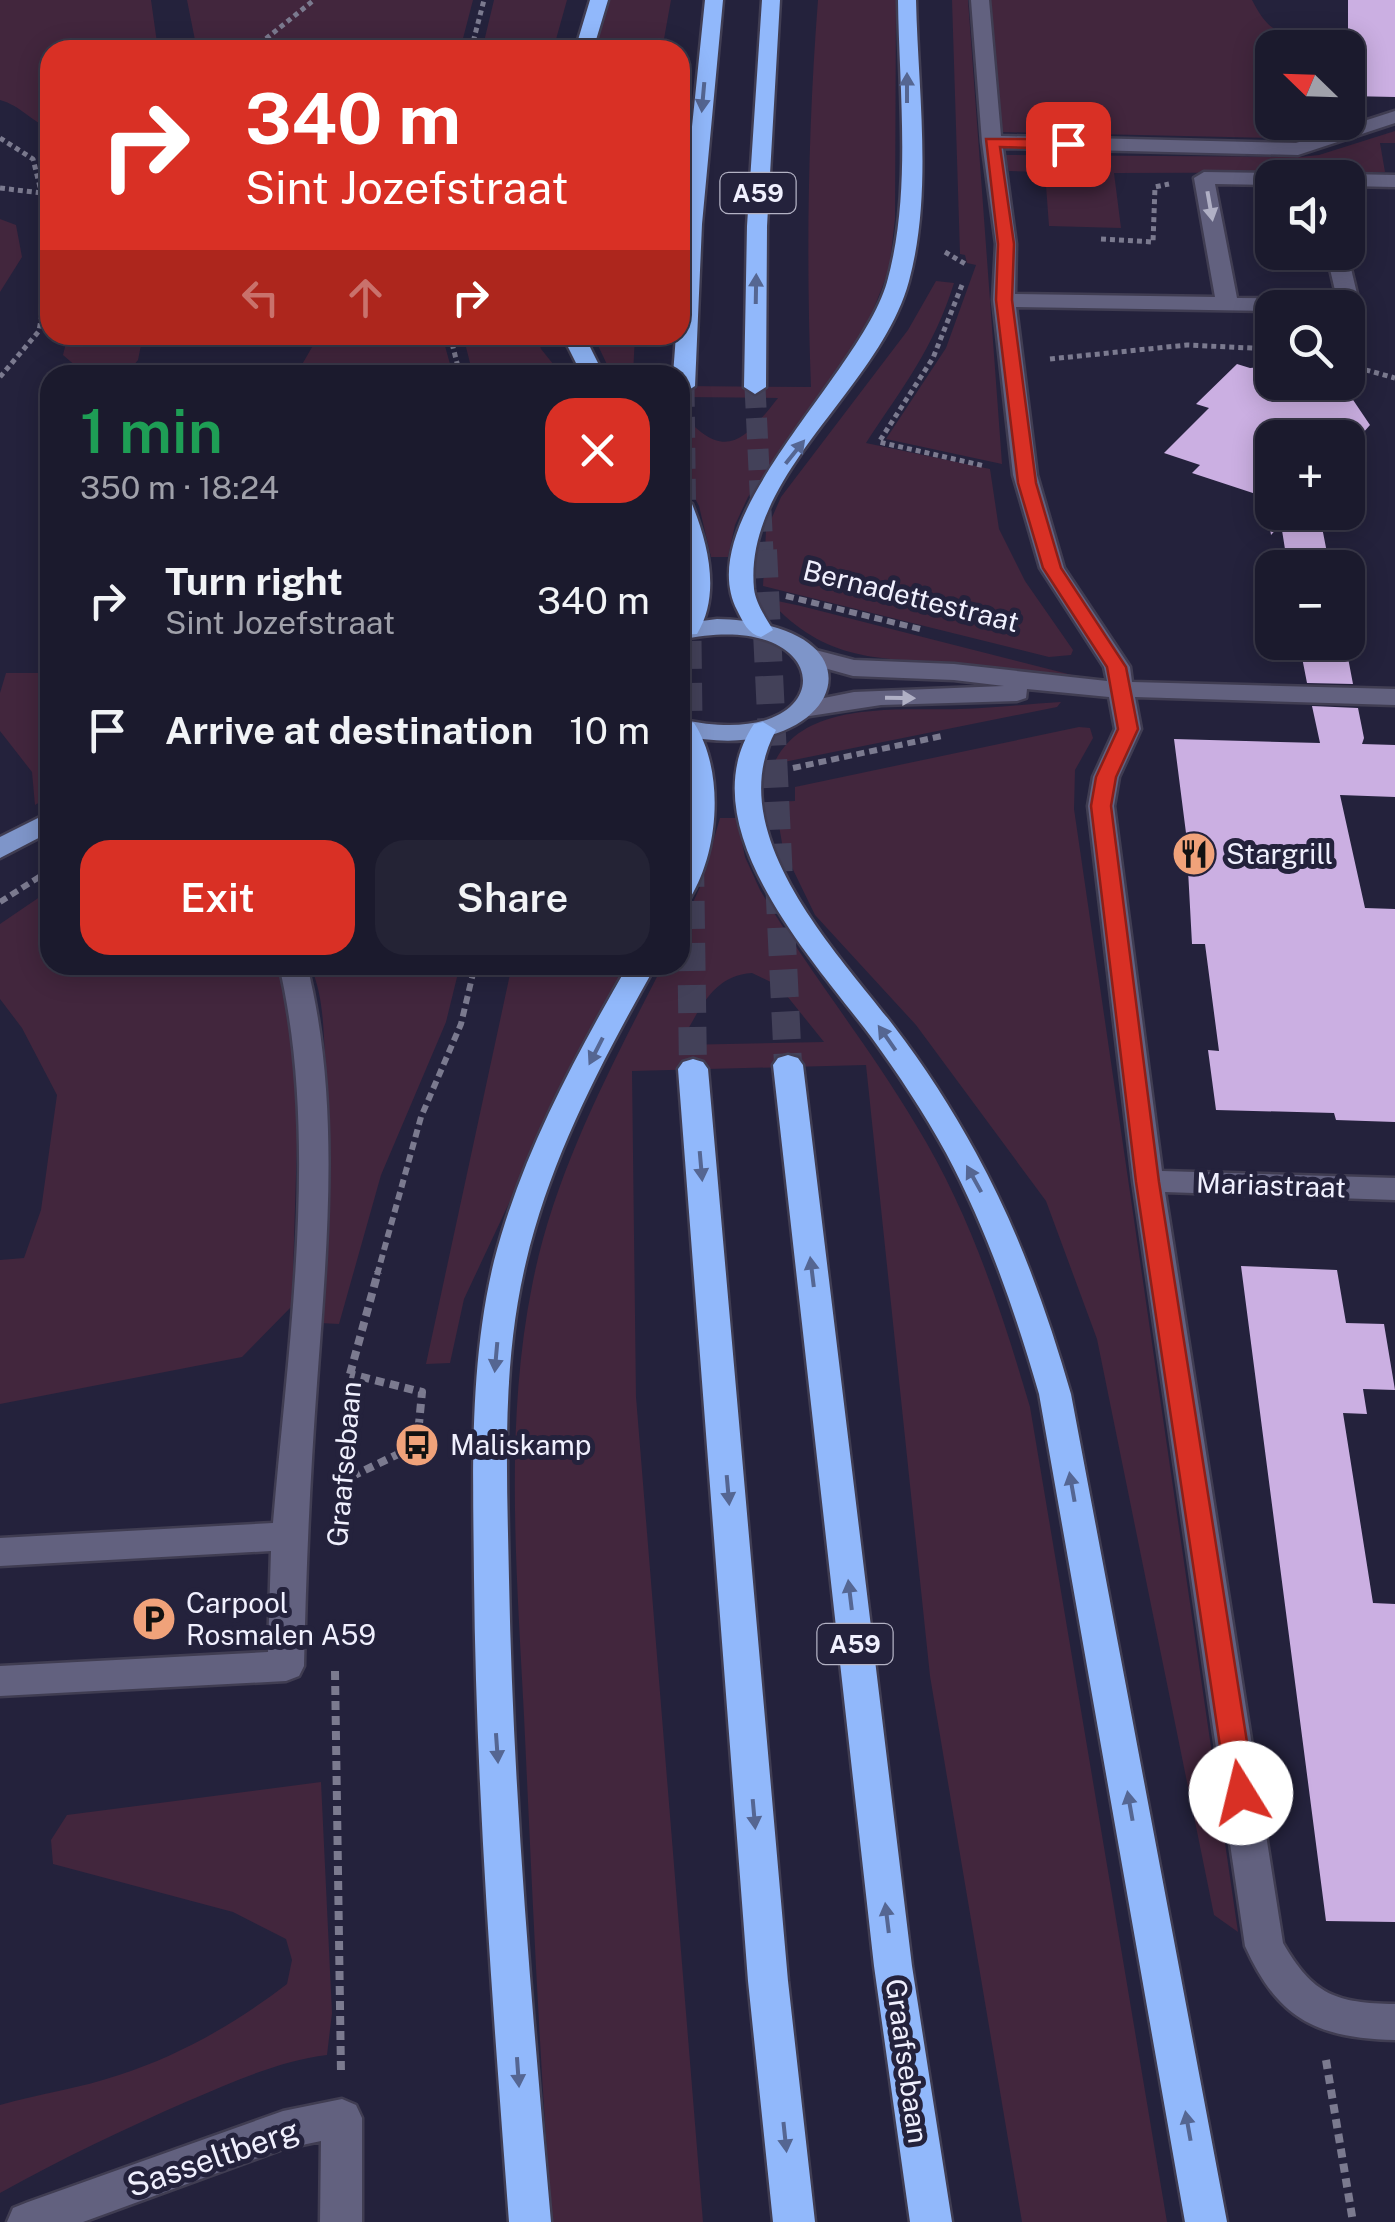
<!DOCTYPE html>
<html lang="en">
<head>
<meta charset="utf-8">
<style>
	body { margin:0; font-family:"Public Sans",sans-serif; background:#242335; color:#f1f3f6; height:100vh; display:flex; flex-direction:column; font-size:38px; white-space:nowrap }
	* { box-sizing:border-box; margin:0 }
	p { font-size:32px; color:#a0a1aa }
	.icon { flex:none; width:55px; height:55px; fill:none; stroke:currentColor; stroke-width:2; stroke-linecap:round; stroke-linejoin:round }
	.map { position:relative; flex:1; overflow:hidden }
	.side { position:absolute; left:40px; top:365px; width:650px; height:610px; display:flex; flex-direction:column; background:#1b1a2d; border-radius:30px; box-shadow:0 5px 25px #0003,0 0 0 2px #393849 }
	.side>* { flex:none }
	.banner { position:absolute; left:40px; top:40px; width:650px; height:305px; border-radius:30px; box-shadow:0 5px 25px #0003,0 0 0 2px #393849; background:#d93025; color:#fff; overflow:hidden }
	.needle { width:65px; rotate:293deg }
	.controls { position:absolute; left:1255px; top:30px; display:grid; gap:20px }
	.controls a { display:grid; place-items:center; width:110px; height:110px; border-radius:20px; background:#1b1a2d; box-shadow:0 5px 25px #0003,0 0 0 2px #393849; font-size:50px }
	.pin { position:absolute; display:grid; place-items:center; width:85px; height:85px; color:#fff; margin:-42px; border-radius:20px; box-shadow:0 5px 15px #0006 }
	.me { position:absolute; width:110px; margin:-55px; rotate:351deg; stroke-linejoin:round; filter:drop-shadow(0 0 8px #0008) }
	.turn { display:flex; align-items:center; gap:35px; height:210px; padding:0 40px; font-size:45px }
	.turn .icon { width:130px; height:130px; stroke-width:2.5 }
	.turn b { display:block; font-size:70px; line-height:85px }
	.lanes { display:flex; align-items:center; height:95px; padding:0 40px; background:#0003; justify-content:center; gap:50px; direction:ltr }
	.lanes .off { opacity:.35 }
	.round { display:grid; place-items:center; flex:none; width:105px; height:105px; border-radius:30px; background:#242335 }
	.head { display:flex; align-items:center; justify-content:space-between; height:170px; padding:0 40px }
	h1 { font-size:60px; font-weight:600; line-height:75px; color:#1e9e55 }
	.cta { display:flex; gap:20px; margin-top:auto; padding:20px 40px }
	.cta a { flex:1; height:115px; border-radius:30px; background:#d93025; color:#fff; font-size:40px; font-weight:600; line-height:115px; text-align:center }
	.cta a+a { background:#242335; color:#f1f3f6 }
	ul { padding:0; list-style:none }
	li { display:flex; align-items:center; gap:30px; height:130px; padding:0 40px }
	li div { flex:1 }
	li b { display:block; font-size:38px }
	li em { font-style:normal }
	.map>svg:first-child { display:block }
	.green { fill:#42263d; fill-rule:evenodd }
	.building { fill:#cbafe2 }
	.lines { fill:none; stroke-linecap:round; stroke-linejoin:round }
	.highway-tunnel-far1 { stroke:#434159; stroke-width:21; stroke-dasharray:21 10; stroke-linecap:butt }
	.highway-tunnel { stroke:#434159; stroke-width:28; stroke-dasharray:28 14; stroke-linecap:butt }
	.minor-casing { stroke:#403d52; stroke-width:5 }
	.major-casing { stroke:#403d52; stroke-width:5 }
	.highway-casing { stroke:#403d52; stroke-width:5 }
	.path-far2 { stroke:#7b7a8f; stroke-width:5; stroke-dasharray:5 4; stroke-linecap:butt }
	.path-far1 { stroke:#7b7a8f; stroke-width:6; stroke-dasharray:8 5; stroke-linecap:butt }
	.path { stroke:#7b7a8f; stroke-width:8; stroke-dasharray:9 6; stroke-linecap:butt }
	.minor { fill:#62617f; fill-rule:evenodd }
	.major { fill:#7e95c9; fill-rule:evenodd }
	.highway { fill:#91b8fb; fill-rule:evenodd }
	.oneway { fill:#556692 }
	.oneway2 { fill:#b0b0c5 }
	.route { fill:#d93025; stroke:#8d1f18; stroke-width:2.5 }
	.labels { text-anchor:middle; stroke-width:10; stroke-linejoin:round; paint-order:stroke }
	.shield { fill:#24223c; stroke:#b3b2c4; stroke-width:2.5 }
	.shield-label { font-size:25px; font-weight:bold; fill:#f0f0fe }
	.street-label { font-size:28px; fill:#f0f0fe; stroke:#24223c }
	.poi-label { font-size:28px; fill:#f0f0fe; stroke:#24223c; text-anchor:start }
	.near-street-label { font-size:32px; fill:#f0f0fe; stroke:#24223c }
</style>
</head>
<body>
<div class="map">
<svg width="1395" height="2222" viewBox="0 0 1395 2222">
	<rect width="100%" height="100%" fill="#24223c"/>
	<path class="green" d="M0,0H151L158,50H50V129C30,120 21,106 0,100Z
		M187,0H473L460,50H197Z
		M494,0H567L553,50H482Z
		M608,0H671L662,50H595Z
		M818,0H896L895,219L889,270L864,333L748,497L735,525L728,557H711L699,506L680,470V411C723,462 742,444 778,398L680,397V386L811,387C806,258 808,129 818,0Z
		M952,0H968L1002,464L886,439L946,348L976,265L967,263L965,255L960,254Z
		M989,0H1252C1269,32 1277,35 1313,34L1316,47L1272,48V122L1322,123L1316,139L1001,132Z
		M1395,131V143H1380L1385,172L1114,173L1121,228L1049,226L1045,172L1009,171L1005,155L1300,157L1319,155Z
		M0,219L16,225L22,257L0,292Z
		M936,281L954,283C933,350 903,386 866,443L990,469L999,529L1025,581L1073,650L1071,655L1049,657L763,586L766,531L781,497L908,330Z
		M68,335H143L138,360L125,375H75L77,367L63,355Z
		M319,335H442L453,375H296Z
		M463,335H536L541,349L562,375H473Z
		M593,335H635L633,375H612Z
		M768,599L801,606L1072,675C1034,676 996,668 957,664C878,657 827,664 768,599Z
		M6,673H50V796L35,805L32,772L0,731V693Z
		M1061,702L1057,707L774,764C802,699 902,711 959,709C993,708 1027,704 1061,702Z
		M1079,727L1090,728L1093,738L1075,770L1074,809L1238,1932L1214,1915L1097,1339L1046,1201L916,1025L815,915L783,849L775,802L795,801V787Z
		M720,818H737L745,857L760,890C808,971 868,1044 916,1125C970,1213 1001,1309 1030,1407L1167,2222H1022L930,1676L866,1065L632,1071L636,1397L703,2222H552C539,2054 532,1885 524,1716C517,1575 504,1426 532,1286C554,1172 611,1067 663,965H680V931L700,887ZM752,973L779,986L824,1042L679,1045C698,1014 711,975 752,973Z
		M50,890V965H274L291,1001L298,1109L292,1306L242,1357L0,1404V1260L24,1258L41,1210L57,1095L22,1028L0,999V924Z
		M310,965H460L446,1022L381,1175L339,1324L320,1323C329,1234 331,1143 325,1055C323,1023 323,994 310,965Z
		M512,965H628L572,1069L464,1299L450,1363L426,1364Z
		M321,1782L332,2013L327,2055C279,2061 232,2082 188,2101C124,2129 61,2159 0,2193V2105C39,2094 81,2088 119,2075C181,2055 236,2023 287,1984L292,1960L286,1939L233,1912L53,1864L51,1840L67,1815Z"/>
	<path class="building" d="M1348,0H1395V97L1348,96Z
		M1237,364L1250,368L1272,366V382L1343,385L1370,425L1348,450V438H1272V512H1319L1330,568H1288L1281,524L1271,535L1265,497L1192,473L1200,465L1164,453L1209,408L1196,404Z
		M1299,642H1345L1353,684L1307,683Z
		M1312,706L1358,708L1364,738L1362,744L1395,745V797L1340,795L1365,908L1395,909V1122L1336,1120L1334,1113L1216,1110L1208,1050L1219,1051L1205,944H1192L1186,833L1174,739L1320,743Z
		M1241,1266L1337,1270L1346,1323L1384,1324L1395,1390L1363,1389L1367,1414L1343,1413L1373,1603L1395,1604V1922L1326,1921Z"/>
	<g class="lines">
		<path class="highway-tunnel-far1" d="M684,386L686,538
			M755,387L763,552"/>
		<path class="highway-tunnel" d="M763,550L788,1065
			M687,599L689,758
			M690,859L693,1069"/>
		<defs>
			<path id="minor" d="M971,0H989L1001,136L1296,143L1395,111V123L1298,155L1003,148L1016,244L1015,294L1215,297L1194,178L1204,172L1272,173L1281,178H1272V185L1215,184L1237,298L1337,299L1326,252H1347L1360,306L1349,312L1348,308H1272V311L1016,307L1037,475L1064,568L1130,667L1132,682L1395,689V705L1135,697L1141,729L1119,777L1114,806L1162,1171L1395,1178V1200L1165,1192L1283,1943C1313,1995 1336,2003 1395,2004V2040C1316,2038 1278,2019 1245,1946L1133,1181L1088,806L1093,777L1115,729L1109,697L1027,689L1026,698L1017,701L881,705L803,717L790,709L794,704L854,692L1004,686L954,680L853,676L799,661L795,656L799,651L808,648L854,660L954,664L1107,681L1104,667L1040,568L1013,475L993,300L996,244L982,142Z
				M1348,174L1395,175V187L1348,186V178H1340Z
				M279,965H307C341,1101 327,1245 317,1383C310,1478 306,1571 304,1666L299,1676L286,1681L0,1696V1666L268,1652L271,1551L0,1566V1538L273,1523C288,1345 320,1140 279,965Z
				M342,2099L356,2105L362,2118V2222H320L321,2141L283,2149L83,2222H7L13,2208L28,2202L283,2111Z"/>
			<path id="major" d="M717,619C899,624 838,771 680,735V719C845,757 843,604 680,640V624Z
				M50,812V832L0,858V837Z"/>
			<path id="highway" d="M590,0H608L593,50H575Z
				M705,0H723L702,224L695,386L684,393L680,392V375H673L676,335H680L682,224Z
				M762,0H780L767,226L766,387L755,394L744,387L747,226Z
				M898,0H916C918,91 933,192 909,281C880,389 743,474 754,589C756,604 766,618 773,630L761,637C748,634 743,622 737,610C690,518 861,374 887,282C912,192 899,91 898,0Z
				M562,335H584L604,375H582Z
				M680,497L692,504C708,543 721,595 697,634L680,635L685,582Z
				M685,721L694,723C725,771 719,851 690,898L680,901V851L687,789L680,722Z
				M763,722L776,730C720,832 836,951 893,1025C924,1065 952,1109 976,1153C1018,1229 1047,1311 1071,1394L1227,2222H1185L1039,1394C1015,1311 987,1230 946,1153C924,1113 899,1075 872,1038C815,962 686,826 754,724Z
				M628,965H656C603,1059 551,1156 526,1262C501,1366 507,1474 509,1579C513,1794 532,2008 551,2222H509C493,2008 476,1793 474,1578C473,1473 469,1364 494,1261C521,1156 574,1059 628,965Z
				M788,1055L798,1058L803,1065L912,1966L952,2222H910L874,1966L773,1065L778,1058Z
				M693,1059L703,1062L708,1069L788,1981L815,2222H773L748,1981L678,1069L683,1062Z"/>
		</defs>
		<use href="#minor" class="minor-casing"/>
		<use href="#major" class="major-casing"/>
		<use href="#highway" class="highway-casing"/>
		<path class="path-far2" d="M252,50L314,0
			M471,50L484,0
			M0,138L33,159L50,227
			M0,188L50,194
			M1101,239L1153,242L1155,187L1169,184
			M945,252L967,265
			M962,285L933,358L879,442L985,466
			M450,335L460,375
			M1050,359L1187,345L1272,349
			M1348,365L1395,378
			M0,377L39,331L50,268"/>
		<path class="path-far1" d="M786,596L924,630
			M793,768L942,736
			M0,902L50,870
			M377,1275L421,1117L461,1024L475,965"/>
		<path class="path" d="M350,1374L378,1272
			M338,1483L417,1445L422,1392L350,1374
			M335,1671L341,2073
			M1326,2060L1353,2222"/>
		<use href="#minor" class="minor"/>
		<use href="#major" class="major"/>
		<use href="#highway" class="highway"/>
	</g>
	<defs><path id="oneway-solid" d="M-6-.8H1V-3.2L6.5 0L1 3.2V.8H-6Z" transform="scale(2.5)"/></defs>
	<g class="oneway">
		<use href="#oneway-solid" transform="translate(907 88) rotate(-90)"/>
		<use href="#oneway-solid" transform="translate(703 97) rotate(95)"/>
		<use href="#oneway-solid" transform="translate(756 289) rotate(-89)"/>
		<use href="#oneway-solid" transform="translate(795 452) rotate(-51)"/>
		<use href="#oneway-solid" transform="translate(887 1038) rotate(-125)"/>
		<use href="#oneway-solid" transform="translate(596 1051) rotate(117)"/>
		<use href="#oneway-solid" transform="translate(701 1166) rotate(85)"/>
		<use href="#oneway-solid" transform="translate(974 1179) rotate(-119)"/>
		<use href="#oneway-solid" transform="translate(812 1272) rotate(-97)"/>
		<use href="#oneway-solid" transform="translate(496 1357) rotate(95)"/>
		<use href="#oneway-solid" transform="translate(1072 1487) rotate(-100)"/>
		<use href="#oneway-solid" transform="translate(728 1490) rotate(85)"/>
		<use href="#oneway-solid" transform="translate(850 1595) rotate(-97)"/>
		<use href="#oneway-solid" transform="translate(497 1748) rotate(86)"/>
		<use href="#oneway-solid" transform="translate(1130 1806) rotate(-100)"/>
		<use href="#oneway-solid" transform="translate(754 1814) rotate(85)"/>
		<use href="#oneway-solid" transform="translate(887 1918) rotate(-97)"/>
		<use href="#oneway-solid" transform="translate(518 2072) rotate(86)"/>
		<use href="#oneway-solid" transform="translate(1188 2126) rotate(-100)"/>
		<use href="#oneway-solid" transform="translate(785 2137) rotate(84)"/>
	</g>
	<g class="oneway2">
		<use href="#oneway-solid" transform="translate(1210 206) rotate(80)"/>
		<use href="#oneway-solid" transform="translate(900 698) rotate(1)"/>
	</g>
	<path class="route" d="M986,139H1068L1076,144L1068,149L1000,147L1014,244L1012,300L1036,483L1061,568L1126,667L1138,729L1116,777L1111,806L1159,1182L1255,1793L1251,1802L1241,1805L1231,1802L1227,1793L1136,1182L1091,806L1096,777L1118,729L1107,667L1043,568L1018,483L996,300L998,244Z"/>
	<defs>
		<symbol id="restaurant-disc" viewBox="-11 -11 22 22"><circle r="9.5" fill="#f0a27a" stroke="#24223c"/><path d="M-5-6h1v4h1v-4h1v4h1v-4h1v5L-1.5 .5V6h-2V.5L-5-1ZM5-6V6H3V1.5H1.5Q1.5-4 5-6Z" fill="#111"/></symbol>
		<symbol id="bus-disc" viewBox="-11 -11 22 22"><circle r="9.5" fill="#f0a27a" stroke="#24223c"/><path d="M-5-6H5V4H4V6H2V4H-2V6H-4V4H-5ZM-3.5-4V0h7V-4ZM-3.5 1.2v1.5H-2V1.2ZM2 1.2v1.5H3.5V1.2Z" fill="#111"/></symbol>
		<symbol id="parking-disc" viewBox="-11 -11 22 22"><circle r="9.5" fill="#f0a27a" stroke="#24223c"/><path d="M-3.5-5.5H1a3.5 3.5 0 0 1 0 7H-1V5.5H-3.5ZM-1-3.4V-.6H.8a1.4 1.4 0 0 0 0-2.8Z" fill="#111"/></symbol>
	</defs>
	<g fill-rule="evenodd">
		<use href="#restaurant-disc" x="1169" y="829" width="50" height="50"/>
		<use href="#bus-disc" x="392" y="1420" width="50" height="50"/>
		<use href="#parking-disc" x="129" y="1594" width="50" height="50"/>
	</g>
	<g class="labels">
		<g class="shield">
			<rect x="720.5" y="173" width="75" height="40" rx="8"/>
			<rect x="817.5" y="1624" width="75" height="40" rx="8"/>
		</g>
		<g class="shield-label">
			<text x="758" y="202">A59</text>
			<text x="855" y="1653">A59</text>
		</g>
		<g class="street-label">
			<text transform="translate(911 596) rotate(14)" y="10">Bernadettestraat</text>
			<text transform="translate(1271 1185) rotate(2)" y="10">Mariastraat</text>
			<text transform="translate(344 1464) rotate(-85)" y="10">Graafsebaan</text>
			<text transform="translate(907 2061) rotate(82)" y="10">Graafsebaan</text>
		</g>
		<g class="poi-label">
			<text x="1226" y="864">Stargrill</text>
			<text x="450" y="1455">Maliskamp</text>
			<text x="186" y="1613">Carpool<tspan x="186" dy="32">Rosmalen A59</tspan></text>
		</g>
		<g class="near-street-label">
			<text transform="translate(213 2158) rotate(-19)" y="11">Sasseltberg</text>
		</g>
	</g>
</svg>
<div class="controls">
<a><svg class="needle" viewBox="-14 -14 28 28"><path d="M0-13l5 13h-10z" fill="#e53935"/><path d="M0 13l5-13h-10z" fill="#a0a1aa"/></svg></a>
<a><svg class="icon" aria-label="sound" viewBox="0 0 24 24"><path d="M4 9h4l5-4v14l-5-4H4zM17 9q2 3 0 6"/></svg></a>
<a><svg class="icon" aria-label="search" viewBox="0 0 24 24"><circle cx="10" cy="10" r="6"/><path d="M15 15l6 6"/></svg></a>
<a>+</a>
<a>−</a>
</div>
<div class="pin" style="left:1068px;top:144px;background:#d93025"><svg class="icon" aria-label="arrive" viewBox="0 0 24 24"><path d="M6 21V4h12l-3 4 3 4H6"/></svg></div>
<svg class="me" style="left:1241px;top:1793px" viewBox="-20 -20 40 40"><circle r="19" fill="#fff"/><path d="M0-13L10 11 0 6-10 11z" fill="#d93025"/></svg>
<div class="banner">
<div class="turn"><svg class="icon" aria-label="right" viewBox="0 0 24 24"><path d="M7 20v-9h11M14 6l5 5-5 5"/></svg><div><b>340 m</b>Sint Jozefstraat</div></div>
<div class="lanes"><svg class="icon off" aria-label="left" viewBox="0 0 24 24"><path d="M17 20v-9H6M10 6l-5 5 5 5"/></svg><svg class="icon off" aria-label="ahead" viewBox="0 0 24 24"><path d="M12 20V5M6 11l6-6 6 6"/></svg><svg class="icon" aria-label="right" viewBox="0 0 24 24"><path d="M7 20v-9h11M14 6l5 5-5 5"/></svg></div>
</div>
<section class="side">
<div class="head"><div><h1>1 min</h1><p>350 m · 18:24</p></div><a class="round" style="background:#d93025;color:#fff"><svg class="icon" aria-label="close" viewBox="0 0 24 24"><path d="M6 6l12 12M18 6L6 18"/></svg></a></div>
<ul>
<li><svg class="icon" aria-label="right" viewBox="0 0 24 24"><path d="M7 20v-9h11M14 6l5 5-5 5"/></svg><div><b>Turn right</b><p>Sint Jozefstraat</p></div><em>340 m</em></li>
<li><svg class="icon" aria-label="arrive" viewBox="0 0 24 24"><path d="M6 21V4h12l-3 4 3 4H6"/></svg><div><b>Arrive at destination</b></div><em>10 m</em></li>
</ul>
<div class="cta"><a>Exit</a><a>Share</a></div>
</section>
</div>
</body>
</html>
